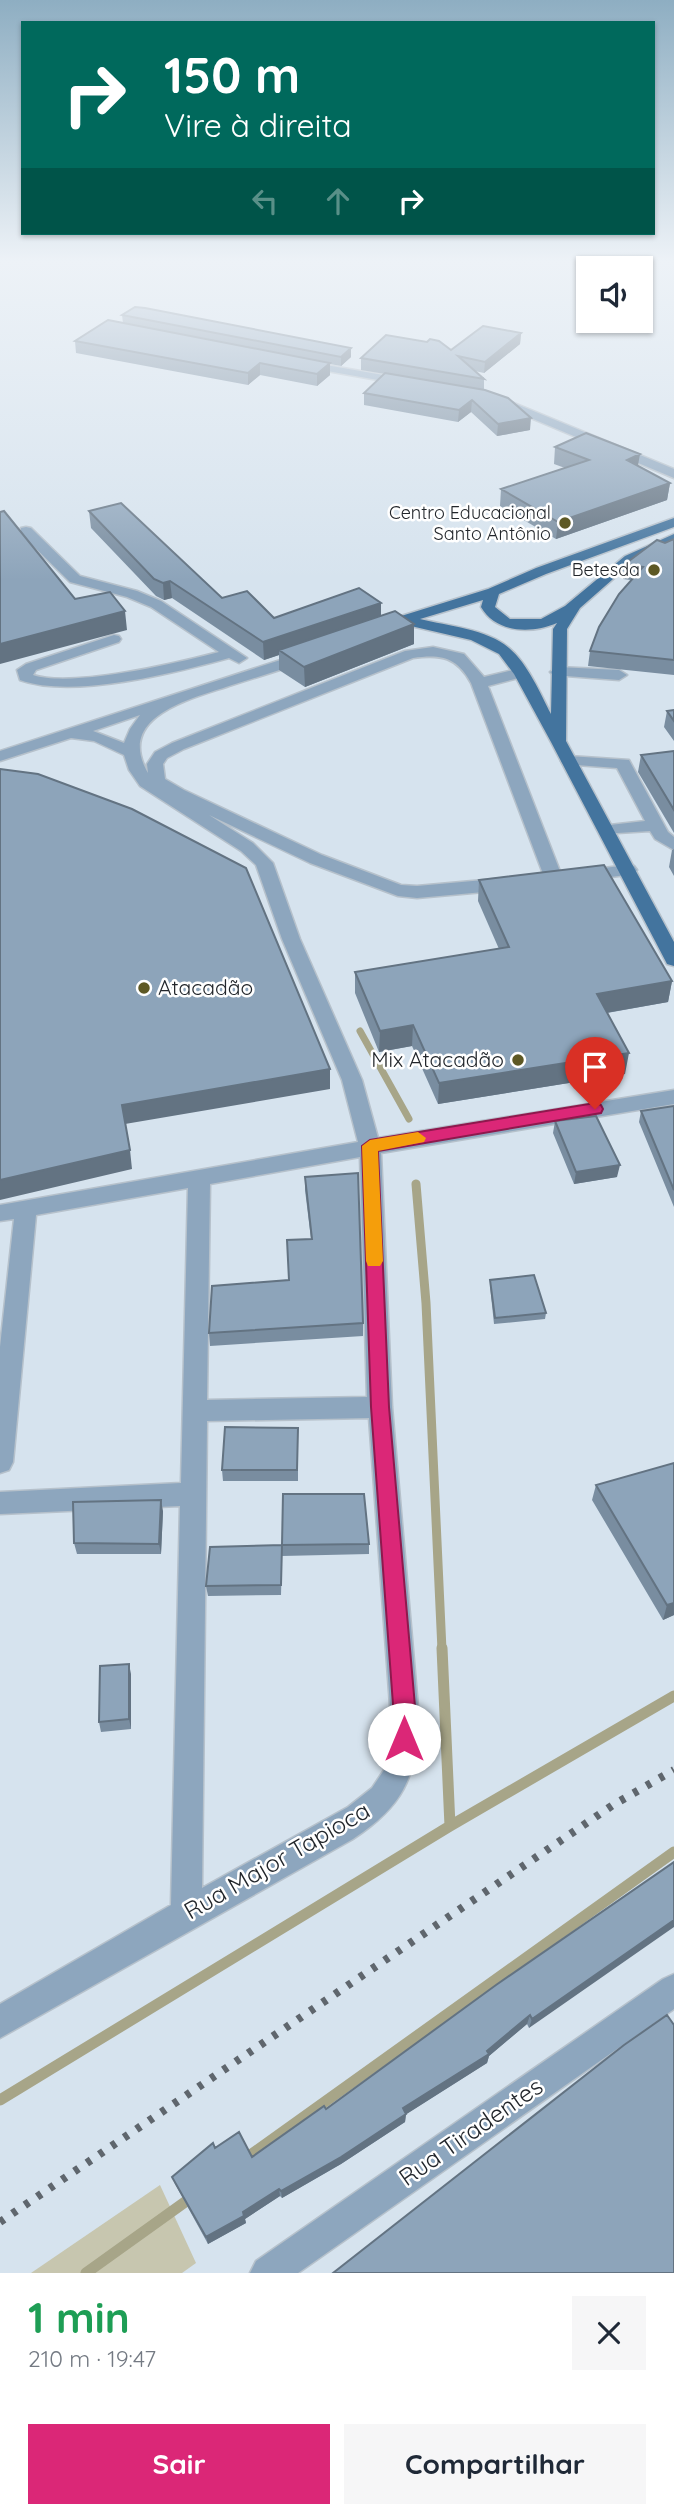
<!DOCTYPE html>
<html lang="pt">
<head>
<meta charset="utf-8">
<style>
	body { margin:0; font-family:Quicksand,sans-serif; background:#f6f6f7; color:#1f2937; height:100vh; display:flex; flex-direction:column; font-size:26px; white-space:nowrap }
	* { box-sizing:border-box; margin:0 }
	p { font-size:23px; color:#747a83 }
	.icon { flex:none; width:38px; height:38px; fill:none; stroke:currentColor; stroke-width:2; stroke-linecap:round; stroke-linejoin:round }
	.map { position:relative; height:2273px; overflow:hidden }
	.details { display:flex; flex-direction:column; background:#fff; flex:1 }
	.details>* { flex:none }
	.top-card { position:absolute; left:21px; top:21px; width:634px; height:214px; border-radius:0px; box-shadow:0 2px 5px #0004; background:#00695c; color:#fff; overflow:hidden }
	.buttons { position:absolute; left:576px; top:256px; display:grid; gap:14px }
	.buttons a { display:grid; place-items:center; width:77px; height:77px; border-radius:0px; background:#fff; box-shadow:0 2px 5px #0004; font-size:35px }
	.pin { position:absolute; display:grid; place-items:center; width:60px; height:60px; color:#fff; margin:-72px -30px; border-radius:50% 50% 50% 0; rotate:-45deg; box-shadow:0 0 7px #0007 }
	.pin .icon { rotate:45deg }
	.me { position:absolute; width:77px; margin:-38px; rotate:0deg; stroke-linejoin:round; filter:drop-shadow(0 0 5px #0008) }
	.turn { display:flex; align-items:center; gap:24px; height:147px; padding:0 28px; font-size:32px }
	.turn .icon { width:91px; height:91px; stroke-width:2.5 }
	.turn b { display:block; font-size:49px; line-height:60px }
	.lanes { display:flex; align-items:center; height:66px; padding:0 28px; background:#0003; justify-content:center; gap:35px; direction:ltr }
	.lanes .off { opacity:.35 }
	.round { display:grid; place-items:center; flex:none; width:74px; height:74px; border-radius:0px; background:#f6f6f7 }
	.summary { display:flex; align-items:center; justify-content:space-between; height:119px; padding:0 28px }
	h1 { font-size:42px; font-weight:700; line-height:52px; color:#1e9e55 }
	.action { display:flex; gap:14px; margin-top:auto; padding:14px 28px }
	.action a { flex:1; height:80px; border-radius:0px; background:#db2777; color:#fff; font-size:28px; font-weight:700; line-height:80px; text-align:center }
	.action a+a { background:#f6f6f7; color:#1f2937 }
	.map>svg:first-child { display:block }
	.green { fill:#c7c6af }
	.lines { fill:none; stroke-linecap:round; stroke-linejoin:round }
	.stream-far2 { stroke:#a7a588; stroke-width:7 }
	.stream-far1 { stroke:#a7a588; stroke-width:9 }
	.stream { stroke:#a7a588; stroke-width:11 }
	.minor-casing { stroke:#b6c1cb; stroke-width:3 }
	.major-casing { stroke:#b6c1cb; stroke-width:3 }
	.minor { fill:#8da6be; fill-rule:evenodd }
	.major { fill:#43749e; fill-rule:evenodd }
	.rail { stroke:#5f666d; stroke-width:8; stroke-dasharray:5 10; stroke-linecap:butt }
	.wall { fill:#798da0 }
	.shaded-wall { fill:#637382 }
	.building { fill:#8da4ba; stroke:#637382; stroke-width:2 }
	.route { fill:#db2777; stroke:#8e194d; stroke-width:2 }
	.slow { fill:#f59e0b }
	.poi-dot { fill:#5d5824; stroke:#fff; stroke-width:2.5 }
	.labels { text-anchor:middle; stroke-width:5; stroke-linejoin:round; paint-order:stroke }
	.far-poi-label { font-size:18px; fill:#22262b; stroke:#fff; text-anchor:end }
	.poi-label { font-size:21px; fill:#22262b; stroke:#fff; text-anchor:start }
	.near-street-label { font-size:24px; fill:#22262b; stroke:#fff }
</style>
</head>
<body>
<div class="map">
<svg width="674" height="2273" viewBox="0 0 674 2273">
	<rect width="100%" height="100%" fill="#d6e3ee"/>
	<path class="green" d="M160,2185L196,2263L182,2273H31Z"/>
	<g class="lines">
		<path class="stream-far2" d="M360,1031L409,1119"/>
		<path class="stream-far1" d="M416,1184L426,1303L442,1650"/>
		<path class="stream" d="M442,1648L450,1826
			M0,2100L450,1826L674,1696
			M242,2161L674,1852
			M86,2273L192,2197"/>
		<defs>
			<path id="minor" d="M303,361L406,379L412,382L406,385L299,366L297,364Z
				M492,394L674,469V478L488,400L486,398Z
				M26,527L31,528L80,576L137,591L161,601L247,658L239,663L229,658C174,673 73,699 20,680L17,670L26,664L114,635L119,636L121,639L119,642L36,670L33,675C72,688 177,663 219,652L151,607L127,597L70,582L21,534V528Z
				M433,647L464,654L484,677L521,668L529,673L526,676L488,686L563,879L560,883H548L545,879L471,683C457,657 441,654 413,658L184,749L167,758L163,764L165,779L184,790L322,855L401,885L417,886L506,878L515,884L506,890L417,898L398,896L310,863L209,815L253,843L273,863L300,939L362,1080L378,1138L674,1090V1104L381,1153L392,1407L419,1719C416,1778 403,1806 353,1839L0,2038V2004L171,1905L180,1506L0,1514V1492L181,1483L188,1188L36,1215L13,1462L9,1470L0,1473V1347L14,1219L0,1221V1205L358,1142L342,1080L282,939L256,865L241,851L140,786L129,770L124,755L94,741L71,738L0,761V751L299,654H309L312,657L309,660C284,669 258,677 232,685C195,698 114,715 148,773L147,764L155,752L172,743L405,651ZM140,715L130,729L124,743L93,731ZM360,1157L367,1397L207,1400L210,1184ZM369,1418L391,1719L384,1770L372,1788L348,1807L202,1888L207,1421Z
				M558,667L619,670L627,675L619,680L553,675L550,672Z
				M569,756L629,760L668,832L674,837V850L655,839L650,831L601,834L598,830L601,826L645,821L617,768L563,764L561,761Z
				M628,865L634,866L637,870L634,874L580,881L571,876L580,871Z
				M674,1974V2009L298,2273H250L256,2261L663,1979Z"/>
			<path id="major" d="M674,518V527L546,574L499,594L495,607L510,619H541L565,606L625,556L674,534V543L641,558L621,572L580,608L567,629L566,741L674,942V966L667,964L665,960L551,742L514,674L499,654L471,640L398,623L396,620L398,617L488,589L536,568ZM483,600L481,607C496,633 531,634 557,623L553,629L551,714C540,693 528,664 509,648C487,629 448,626 420,619Z"/>
		</defs>
		<use href="#minor" class="minor-casing"/>
		<use href="#major" class="major-casing"/>
		<use href="#minor" class="minor"/>
		<use href="#major" class="major"/>
		<path class="rail" d="M0,2222L613,1805L674,1770"/>
	</g>
	<path class="wall" d="M122,315L351,357L341,366L330,364V375L317,386L260,375L248,385L76,353L75,341L123,323Z
		M521,333L520,344L484,373L475,371L484,379V390L530,430L497,436L471,412L458,422L364,405V393L385,374L361,370V358L451,350Z
		M555,447L638,466L670,483L667,500L556,539L500,506L501,489L565,468L554,464Z
		M89,511L222,598L274,618L381,603V616L414,644L305,687L279,670V655L264,660L172,598L164,600L156,596L91,528Z
		M674,539V675L588,666L590,651L631,580L623,579L625,564Z
		M674,710V741L664,727L667,711Z
		M674,751V833L638,772L641,755Z
		M674,849V876L669,867L672,850Z
		M479,880L672,981L668,1002L607,1013L625,1074L438,1104L412,1046L379,1052L355,993V972L499,949L478,901Z
		M674,1106V1207L639,1122L641,1111Z
		M555,1121L617,1177L574,1184L553,1133Z
		M305,1177L363,1323V1336L210,1346L209,1333L289,1280L311,1239L305,1190Z
		M490,1280L546,1313L545,1319L494,1324L490,1286Z
		M298,1439V1481H223L222,1470Z
		M674,1463V1615L663,1620L592,1500L596,1485Z
		M163,1511L161,1554H77L74,1543Z
		M369,1544V1554L282,1556L281,1595L208,1596L206,1586L282,1545Z
		M131,1674V1729L101,1732L99,1722Z
		M674,1862L529,2028L527,2024L489,2056L487,2063L406,2114L405,2122L341,2164L282,2198L280,2196L245,2219L246,2223L208,2244L175,2184L172,2177L215,2148L252,2157L326,2109Z"/>
	<path class="shaded-wall" d="M521,333L520,344L484,373L485,362Z
		M351,348V357L341,366V357Z
		M260,363V375L248,385V373Z
		M330,363V375L317,386V374Z
		M472,400L471,412L458,422L459,410Z
		M531,418L530,430L497,436L498,424Z
		M640,454L637,471L627,460Z
		M670,483L667,500L556,539L558,522Z
		M170,581L172,598L164,600L163,583Z
		M381,603V621L279,650V655L264,660L263,642Z
		M125,611L127,630L0,664V644Z
		M414,624V644L305,687L304,667Z
		M672,981L668,1002L594,1015L597,994Z
		M413,1025L412,1046L379,1052L380,1031Z
		M629,1053L625,1074L438,1104L439,1083Z
		M330,1069V1089L125,1124L122,1105Z
		M130,1150L132,1169L0,1200V1180Z
		M620,1165L617,1177L574,1184L576,1172Z
		M161,1500L163,1511L161,1554L159,1544Z
		M674,1603V1615L663,1620L667,1605Z
		M129,1664L131,1674V1729L129,1719Z
		M674,1920V1927L529,2028L532,2019Z
		M530,2015L527,2024L489,2056L487,2063L402,2117L403,2108L487,2051Z
		M406,2114L405,2122L341,2164L282,2198L281,2191Z
		M279,2189L280,2196L245,2219L246,2223L208,2244L206,2237Z"/>
	<path class="building" d="M135,307L145,308L351,348L341,357L122,315Z
		M108,320L330,363L317,374L260,363L248,373L75,341Z
		M483,326L521,333L485,362L458,356L484,379L361,358L386,335L427,342L430,339L439,341L451,350Z
		M385,373L485,390L508,398L531,418L498,424L472,400L459,410L364,393Z
		M586,433L640,454L627,460L670,483L558,522L501,489L589,460L555,447Z
		M121,503L222,598L247,591L274,618L359,588L381,603L263,642L170,581L163,583L154,579L89,511Z
		M4,511L75,599L110,592L125,611L0,644V512Z
		M674,539V660L590,651L599,627L619,594L643,567L625,564L657,540L665,543Z
		M395,611L414,624L304,667L279,650Z
		M674,710V721L667,711Z
		M674,751V810L641,755Z
		M0,769L38,774L132,809L246,868L330,1069L122,1105L130,1150L0,1180Z
		M604,865L672,981L597,994L629,1053L439,1083L413,1025L380,1031L355,972L509,947L479,880Z
		M674,1106V1190L641,1111Z
		M596,1116L620,1165L576,1172L555,1121Z
		M358,1173L363,1323L209,1333L212,1286L289,1280L287,1240L312,1239L305,1177Z
		M534,1275L546,1313L495,1318L490,1280Z
		M225,1427L298,1428L297,1470H222Z
		M674,1463V1603L667,1605L596,1485Z
		M283,1494H364L369,1544L282,1545Z
		M161,1500L159,1544L74,1543L73,1502Z
		M282,1545L281,1585L206,1586L210,1547Z
		M129,1664V1719L99,1722L100,1666Z
		M674,1862V1920L532,2019L530,2015L487,2051L489,2054L403,2108L406,2114L341,2157L281,2191L279,2189L243,2212L244,2216L206,2237L172,2177L213,2143L215,2148L239,2132L252,2157L324,2106L326,2109L496,1985Z
		M667,2015L674,2025V2273H333L624,2045Z"/>
	<linearGradient id="sky" x2="0" y2="1"><stop stop-color="#8eaec2"/><stop offset="0.45" stop-color="#edf2f7"/><stop offset="1" stop-color="#edf2f7" stop-opacity="0"/></linearGradient>
	<rect width="674" height="580" fill="url(#sky)"/>
	<path class="route" d="M595,1103L601,1105L603,1109L601,1113L378,1151L389,1407L416,1718L412,1746L404,1749L396,1746L393,1739L394,1718L371,1407L362,1146L370,1140Z"/>
	<path class="slow" d="M418,1132L426,1138L424,1142L378,1151L383,1261L380,1266H368L366,1261L362,1146L370,1140Z"/>
	<g class="poi-dot">
		<circle cx="565" cy="523" r="7"/>
		<circle cx="654" cy="570" r="7"/>
		<circle cx="144" cy="988" r="7"/>
		<circle cx="518" cy="1060" r="7"/>
	</g>
	<g class="labels">
		<g class="far-poi-label">
			<text x="551" y="519">Centro Educacional<tspan x="551" dy="21">Santo Antônio</tspan></text>
			<text x="640" y="576">Betesda</text>
		</g>
		<g class="poi-label">
			<text x="158" y="995">Atacadão</text>
			<text x="504" y="1067" text-anchor="end">Mix Atacadão</text>
		</g>
		<g class="near-street-label">
			<text transform="translate(277 1861) rotate(-30)" y="8">Rua Major Tapioca</text>
			<text transform="translate(471 2132) rotate(-35)" y="8">Rua Tiradentes</text>
		</g>
	</g>
</svg>
<div class="buttons">
<a><svg class="icon" aria-label="sound" viewBox="0 0 24 24"><path d="M4 9h4l5-4v14l-5-4H4zM17 9q2 3 0 6"/></svg></a>
</div>
<div class="pin" style="left:595px;top:1109px;background:#d93025"><svg class="icon" aria-label="arrive" viewBox="0 0 24 24"><path d="M6 21V4h12l-3 4 3 4H6"/></svg></div>
<svg class="me" style="left:404px;top:1739px" viewBox="-20 -20 40 40"><circle r="19" fill="#fff"/><path d="M0-13L10 11 0 6-10 11z" fill="#db2777"/></svg>
<div class="top-card">
<div class="turn"><svg class="icon" aria-label="right" viewBox="0 0 24 24"><path d="M7 20v-9h11M14 6l5 5-5 5"/></svg><div><b>150 m</b>Vire à direita</div></div>
<div class="lanes"><svg class="icon off" aria-label="left" viewBox="0 0 24 24"><path d="M17 20v-9H6M10 6l-5 5 5 5"/></svg><svg class="icon off" aria-label="ahead" viewBox="0 0 24 24"><path d="M12 20V5M6 11l6-6 6 6"/></svg><svg class="icon" aria-label="right" viewBox="0 0 24 24"><path d="M7 20v-9h11M14 6l5 5-5 5"/></svg></div>
</div>
</div>
<section class="details">
<div class="summary"><div><h1>1 min</h1><p>210 m · 19:47</p></div><a class="round"><svg class="icon" aria-label="close" viewBox="0 0 24 24"><path d="M6 6l12 12M18 6L6 18"/></svg></a></div>
<div class="action"><a>Sair</a><a>Compartilhar</a></div>
</section>
</body>
</html>
